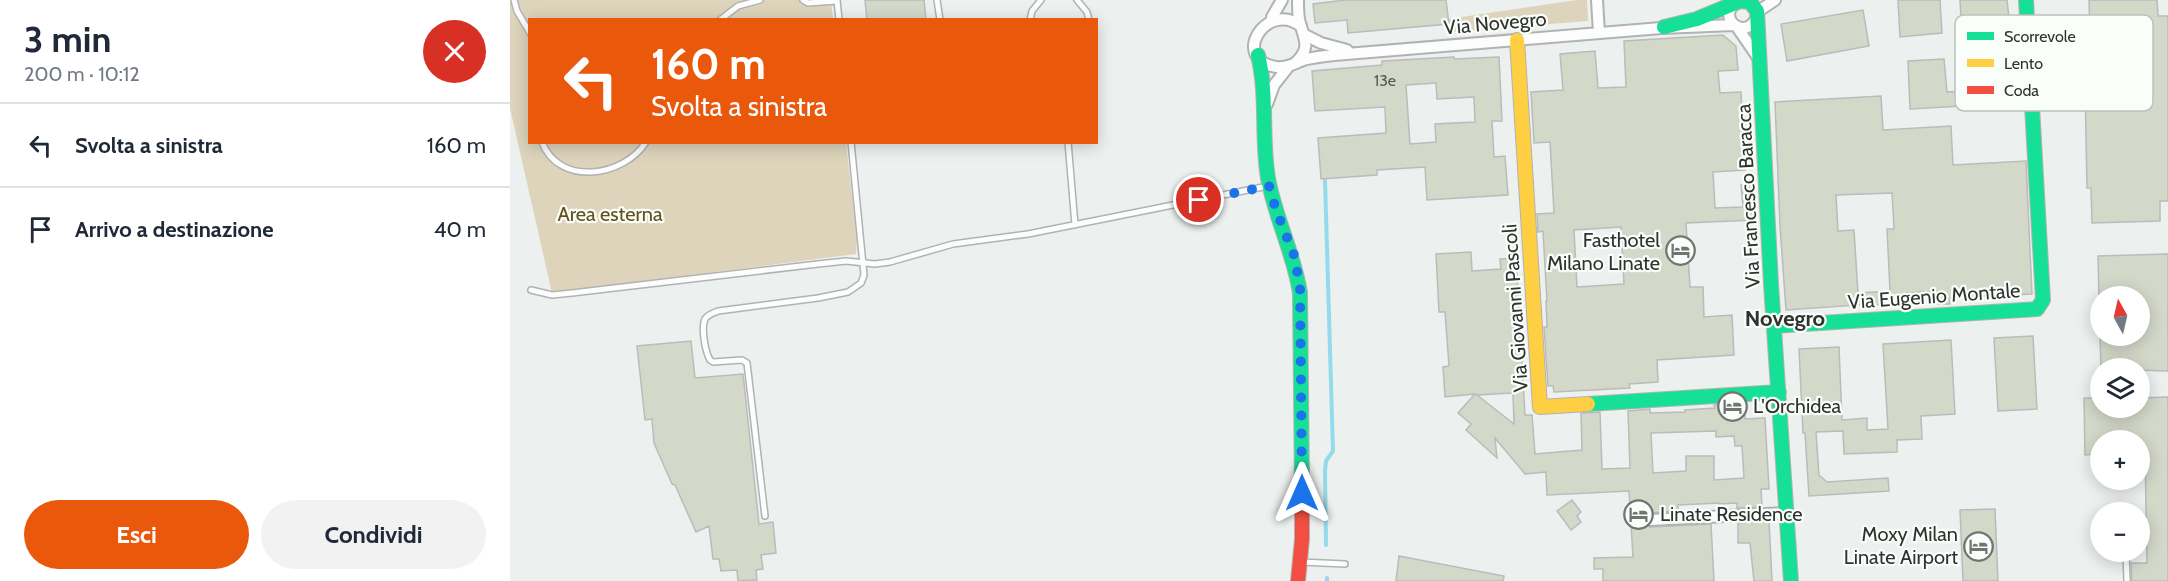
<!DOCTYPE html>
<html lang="it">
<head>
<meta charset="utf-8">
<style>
	body { margin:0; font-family:Cabin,sans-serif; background:#f2f2f3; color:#1f2937; height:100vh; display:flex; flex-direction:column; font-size:22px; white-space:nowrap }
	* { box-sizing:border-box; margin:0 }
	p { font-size:20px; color:#747a83 }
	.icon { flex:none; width:33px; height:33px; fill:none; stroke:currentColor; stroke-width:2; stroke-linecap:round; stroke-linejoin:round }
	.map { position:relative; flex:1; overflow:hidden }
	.panel { display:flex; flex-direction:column; background:#fff; width:510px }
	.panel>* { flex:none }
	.guide { position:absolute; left:18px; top:18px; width:570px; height:126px; border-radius:0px; box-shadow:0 3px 15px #0003; background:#ea580c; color:#fff; overflow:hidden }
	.needle { width:39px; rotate:352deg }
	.fabs { position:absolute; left:1580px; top:286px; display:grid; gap:12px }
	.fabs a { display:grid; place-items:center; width:60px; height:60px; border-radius:50%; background:#fff; box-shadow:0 3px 15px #0003; font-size:30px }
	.pin { position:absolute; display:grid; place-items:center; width:51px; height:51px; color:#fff; margin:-26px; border:3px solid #fff; border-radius:50%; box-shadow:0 2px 6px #0007 }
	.me { position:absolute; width:66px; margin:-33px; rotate:0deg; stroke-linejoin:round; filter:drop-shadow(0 0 4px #0008) }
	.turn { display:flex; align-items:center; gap:21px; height:126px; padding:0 24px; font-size:27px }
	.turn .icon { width:78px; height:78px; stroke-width:2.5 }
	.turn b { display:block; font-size:42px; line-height:51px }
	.round { display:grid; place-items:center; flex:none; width:63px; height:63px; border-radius:32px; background:#f2f2f3 }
	.summary { display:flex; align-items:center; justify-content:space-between; height:102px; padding:0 24px }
	h1 { font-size:36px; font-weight:800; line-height:45px }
	.cta { display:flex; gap:12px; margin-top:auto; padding:12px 24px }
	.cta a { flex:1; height:69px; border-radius:36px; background:#ea580c; color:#fff; font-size:24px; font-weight:800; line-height:69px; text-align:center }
	.cta a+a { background:#f2f2f3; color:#1f2937 }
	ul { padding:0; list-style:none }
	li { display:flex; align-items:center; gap:18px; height:84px; padding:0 24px; border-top:2px solid #e0e1e3 }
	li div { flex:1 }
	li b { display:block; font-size:22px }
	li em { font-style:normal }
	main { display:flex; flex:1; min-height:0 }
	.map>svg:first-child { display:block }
	.green { fill:#ddd4bb }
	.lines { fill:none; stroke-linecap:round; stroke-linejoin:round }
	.stream { stroke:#94daed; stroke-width:4 }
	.building { fill:#d3d8c9; stroke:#b9bcba; stroke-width:1.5; fill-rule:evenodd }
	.lane-casing { stroke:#b1b3b2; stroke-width:8 }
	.street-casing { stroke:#b1b3b2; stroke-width:14 }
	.fast-casing { stroke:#b1b3b2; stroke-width:16 }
	.slow-casing { stroke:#b1b3b2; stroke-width:16 }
	.jam-casing { stroke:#b1b3b2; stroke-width:16 }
	.lane { stroke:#fcfdfc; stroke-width:5 }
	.street { stroke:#fcfdfc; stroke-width:10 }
	.fast { stroke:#16e098; stroke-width:14 }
	.slow { stroke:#ffcf43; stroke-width:14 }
	.jam { stroke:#f24e42; stroke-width:14 }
	.route { stroke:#1a73e8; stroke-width:10; stroke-dasharray:0 18 }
	.labels { text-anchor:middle; stroke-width:4.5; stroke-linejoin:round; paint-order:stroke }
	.number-label { font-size:16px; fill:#595c56 }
	.street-label { font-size:20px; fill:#303230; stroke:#f9fefa }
	.park-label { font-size:20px; fill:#655118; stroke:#f9fefa }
	.poi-label { font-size:20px; fill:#303230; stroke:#f9fefa; text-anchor:end }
	.quarter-label { font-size:22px; font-weight:bold; fill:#303230; stroke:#f9fefa }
	.key { fill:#f9fefa; stroke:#bdc1bd; stroke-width:1.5 }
	.key-label { font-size:16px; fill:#303230 }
</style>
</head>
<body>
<main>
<section class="panel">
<div class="summary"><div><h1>3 min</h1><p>200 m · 10:12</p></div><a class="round" style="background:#d93025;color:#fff"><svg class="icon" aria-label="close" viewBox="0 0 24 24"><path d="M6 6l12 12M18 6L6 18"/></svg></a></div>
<ul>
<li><svg class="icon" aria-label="left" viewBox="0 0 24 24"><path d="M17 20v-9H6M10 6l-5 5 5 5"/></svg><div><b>Svolta a sinistra</b></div><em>160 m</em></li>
<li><svg class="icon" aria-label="arrive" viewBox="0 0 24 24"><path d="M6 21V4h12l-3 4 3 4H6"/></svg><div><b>Arrivo a destinazione</b></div><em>40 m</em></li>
</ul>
<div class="cta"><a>Esci</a><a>Condividi</a></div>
</section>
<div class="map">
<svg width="1658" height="581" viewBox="0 0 1658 581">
	<rect width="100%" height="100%" fill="#ecf0ee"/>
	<path class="green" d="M0,0H321L323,19L20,20V142L336,143L347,239L346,254L42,293L0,108Z
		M1067,0H1077L1078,21L939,32L938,19Z"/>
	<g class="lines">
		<path class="stream" d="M815,181L823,451L816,461L815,471L816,545
			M817,578V581"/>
	</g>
	<path class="building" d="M355,0H414L416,20H357Z
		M835,0H936L939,24L838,33L837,20L805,23L803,4Z
		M1388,0H1430L1432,33L1390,37Z
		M1450,0H1497L1501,35L1470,37L1469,16L1451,18Z
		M1579,0H1647L1648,16H1658V201H1650V221L1582,223L1581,188H1577L1574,34H1580Z
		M1353,10L1359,46L1277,61L1271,24Z
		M1213,35L1226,46L1228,70L1208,71L1210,93L1231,92L1235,170L1203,172L1205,208L1233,207L1231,185H1243L1245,220L1176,223L1180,287H1193L1194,317L1222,315L1224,355L1147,360L1148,382L1119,384L1120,388L1044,392L1043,386H1038L1034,327H1037L1036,301H1037L1033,231L1028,232L1027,214L1044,213L1040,142L1024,143L1021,92L1053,90L1050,54L1085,51L1088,88L1116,87L1114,41ZM1111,227L1114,284L1067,287L1064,230Z
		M1504,55L1510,56L1513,99L1506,100V103L1400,109L1398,61L1434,59L1437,92L1454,91L1452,58Z
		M944,57V59L989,57L992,121H982L984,157L995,156L998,195L917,200L915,167L867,170V175L811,179L808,138L876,133L875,107L805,111L802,71L872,65V61ZM926,83L927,99L964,97L965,122L925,124L926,142L900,144L896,85Z
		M1371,96L1373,130L1441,126L1443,165L1516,161L1522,294L1439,298L1440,304H1428V291L1397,293L1398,304L1362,305V304L1276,310L1270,226L1265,102ZM1382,193L1384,229H1377L1380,291L1348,293L1344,230L1328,231L1326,195Z
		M961,252L962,271L991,269L990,259L1006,258L1015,415H1022L1025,454L1072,450L1071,413L1090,412L1092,469L1120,468L1118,411L1140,409V413L1175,412V410L1205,408L1204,405L1235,403V419L1255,418L1259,489H1251L1252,507L1227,508V503L1209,504V503L1168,505V511L1140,513L1133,517L1134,525L1140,527L1201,524L1204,581H1093V569H1084V558L1123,557L1119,491L1037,495L1036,472L1015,474L985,438L987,458L956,430L961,424L948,413L965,394L935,397L933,367L939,366L935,312H929L926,254ZM1003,393L1004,424L967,395ZM1206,431V437L1224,436L1225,446H1232L1234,478L1204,480V456H1176V471L1143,473L1141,433Z
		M1658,254V371L1591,369L1590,336H1629V297H1589L1588,256Z
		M1523,336L1527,409L1488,411L1484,338Z
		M1441,340L1445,414L1411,416L1412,439L1387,440V452L1334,454L1333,431L1306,432L1309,475L1317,482L1378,478L1379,491L1299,496L1295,433H1293L1289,349L1329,347L1332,420L1357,418V430L1378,429L1373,344Z
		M181,341L185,378L233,374L249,524L263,522L266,553L251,555L253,569L246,570L247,580L228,581L227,570L211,571L209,559H203L199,526L186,532L165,485L162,484L144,443L142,419L135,420L127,346Z
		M1658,397V581H1622L1621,563H1637L1635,454H1629V441H1590V454L1575,455L1574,398H1590V408H1629V398Z
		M1062,500L1071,512L1067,516L1071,522L1061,530L1047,511Z
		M1485,509L1488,581H1453L1450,510Z
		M1259,521L1262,581H1244L1240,543H1228V523Z
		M889,556L994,576L993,581H886Z"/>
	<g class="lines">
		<defs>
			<path id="lane" d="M4,0L7,11L20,33
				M293,0L298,3L327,1
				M327,0L329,20
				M427,0L430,20
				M567,0L577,12L579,20
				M210,20L228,6L250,0
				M520,20L522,11L531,0
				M32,142C49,187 114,177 136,142
				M558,142L565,225
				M21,290L42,295L62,293L308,264L336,261L365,264L380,262L443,244L518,234L758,186
				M255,516L237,363L232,360L203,362L200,360C195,351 191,328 195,319C198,314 204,313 208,311L308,298L338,292L351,283L354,275L341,142
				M1616,552L1617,581
				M791,562L835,564"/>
			<path id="street" d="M1087,0L1089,33
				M1226,2C1205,20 1238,42 1247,16
				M1247,12L1265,0
				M762,17L772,0
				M791,26C757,0 719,59 766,67C777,69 786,62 797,59C806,57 815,56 824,55L1151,28L1224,25
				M1227,27L1249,59
				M795,35L811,43L837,50
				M785,63C803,47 793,38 789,19C788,13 788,7 788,0
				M757,104L764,85L779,66
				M1140,520L1276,513"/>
			<path id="fast" d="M1154,27L1187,19L1230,1L1240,2L1247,11L1261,284L1281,581
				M748,55C758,96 751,137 758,178C765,218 784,253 790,293L792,488
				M1265,326L1527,309L1533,300L1516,0
				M1078,404L1269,392"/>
			<path id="slow" d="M1007,40L1030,407L1078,404"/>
			<path id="jam" d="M788,581L792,539V488"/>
		</defs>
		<use href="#lane" class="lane-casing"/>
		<use href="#street" class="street-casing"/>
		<use href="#fast" class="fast-casing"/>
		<use href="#slow" class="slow-casing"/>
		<use href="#jam" class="jam-casing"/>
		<use href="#lane" class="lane"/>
		<use href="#street" class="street"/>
		<use href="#fast" class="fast"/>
		<use href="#slow" class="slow"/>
		<use href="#jam" class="jam"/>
	</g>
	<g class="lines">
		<path class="route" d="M689,200L759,186L766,210L784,255L790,286L792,493"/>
	</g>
	<defs>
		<symbol id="hotel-ring" viewBox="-11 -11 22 22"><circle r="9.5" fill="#f9fefa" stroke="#727472" stroke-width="1.5"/><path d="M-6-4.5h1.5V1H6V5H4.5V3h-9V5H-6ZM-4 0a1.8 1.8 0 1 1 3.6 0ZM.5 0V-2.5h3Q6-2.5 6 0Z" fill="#727472"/></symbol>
	</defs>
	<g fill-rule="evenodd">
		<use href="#hotel-ring" x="1154" y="234" width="33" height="33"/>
		<use href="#hotel-ring" x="1206" y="390" width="33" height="33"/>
		<use href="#hotel-ring" x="1112" y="498" width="33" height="33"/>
		<use href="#hotel-ring" x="1452" y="530" width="33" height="33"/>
	</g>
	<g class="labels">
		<g class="number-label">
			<text x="875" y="86">13e</text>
		</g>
		<g class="street-label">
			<text transform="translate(985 23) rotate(-5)" y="7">Via Novegro</text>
			<text transform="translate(1238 196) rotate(-93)" y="7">Via Francesco Baracca</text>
			<text transform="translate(1424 296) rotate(-4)" y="7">Via Eugenio Montale</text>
			<text transform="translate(1005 308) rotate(-94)" y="7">Via Giovanni Pascoli</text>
		</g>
		<g class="park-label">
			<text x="100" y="221">Area esterna</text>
		</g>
		<g class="poi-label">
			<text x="1150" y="247">Fasthotel<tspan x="1150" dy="23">Milano Linate</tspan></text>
			<text x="1243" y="413" text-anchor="start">L'Orchidea</text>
			<text x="1150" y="521" text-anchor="start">Linate Residence</text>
			<text x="1448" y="541">Moxy Milan<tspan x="1448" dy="23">Linate Airport</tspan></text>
		</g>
		<g class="quarter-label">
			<text x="1275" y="326">Novegro</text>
		</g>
	</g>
	<rect x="1445" y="15" width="198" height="96" rx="9" class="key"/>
	<rect x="1457" y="32" width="27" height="8" fill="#16e098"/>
	<rect x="1457" y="59" width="27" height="8" fill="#ffcf43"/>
	<rect x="1457" y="86" width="27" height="8" fill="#f24e42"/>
	<g class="key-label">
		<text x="1494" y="42">Scorrevole</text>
		<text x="1494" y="69">Lento</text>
		<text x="1494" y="96">Coda</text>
	</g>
</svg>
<div class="fabs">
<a><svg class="needle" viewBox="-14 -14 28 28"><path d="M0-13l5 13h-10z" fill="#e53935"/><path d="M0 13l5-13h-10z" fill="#747a83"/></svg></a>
<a><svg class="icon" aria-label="layers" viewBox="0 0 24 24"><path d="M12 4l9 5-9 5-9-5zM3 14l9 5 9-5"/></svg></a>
<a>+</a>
<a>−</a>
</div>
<div class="pin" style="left:689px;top:200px;background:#d93025"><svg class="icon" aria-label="arrive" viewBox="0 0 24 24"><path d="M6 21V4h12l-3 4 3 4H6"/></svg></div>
<svg class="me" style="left:792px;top:493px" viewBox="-20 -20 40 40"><path d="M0-17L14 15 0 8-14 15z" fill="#1a73e8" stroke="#fff" stroke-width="4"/></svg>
<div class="guide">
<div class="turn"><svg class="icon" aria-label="left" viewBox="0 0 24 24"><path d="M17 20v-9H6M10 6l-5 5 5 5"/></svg><div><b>160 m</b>Svolta a sinistra</div></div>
</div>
</div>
</main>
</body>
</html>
